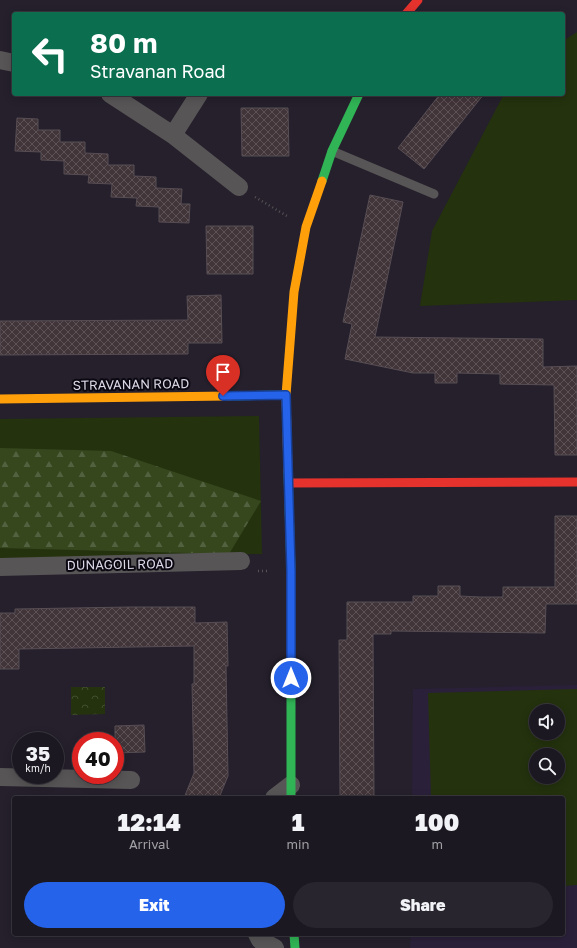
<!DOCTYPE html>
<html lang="en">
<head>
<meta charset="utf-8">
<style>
	body { margin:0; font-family:"Golos Text",sans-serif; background:#29252e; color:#f1f3f6; height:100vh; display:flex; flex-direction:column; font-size:15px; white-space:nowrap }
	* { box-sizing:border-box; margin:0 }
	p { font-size:13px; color:#a0a0a5 }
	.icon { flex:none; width:22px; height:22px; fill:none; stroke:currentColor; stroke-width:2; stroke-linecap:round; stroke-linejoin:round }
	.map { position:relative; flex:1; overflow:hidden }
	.side { position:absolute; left:12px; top:796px; width:553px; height:140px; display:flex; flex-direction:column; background:#1c1821; border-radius:4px; box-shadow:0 2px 10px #0003,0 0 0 1px #3a373f }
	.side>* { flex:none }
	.banner { position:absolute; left:12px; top:12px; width:553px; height:84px; border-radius:4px; box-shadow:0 2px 10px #0003,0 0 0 1px #3a373f; background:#0b6e4f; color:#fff; overflow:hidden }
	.buttons { position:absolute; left:529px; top:704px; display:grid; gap:8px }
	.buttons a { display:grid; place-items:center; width:36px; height:36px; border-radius:50%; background:#1c1821; box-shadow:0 2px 10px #0003,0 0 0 1px #3a373f; font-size:20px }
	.speed { position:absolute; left:12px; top:732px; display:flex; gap:8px; font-size:20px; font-weight:700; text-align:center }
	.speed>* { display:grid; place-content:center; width:52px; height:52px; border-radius:50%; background:#1c1821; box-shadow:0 2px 10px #0003,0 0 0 1px #3a373f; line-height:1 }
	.speed small { font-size:10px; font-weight:400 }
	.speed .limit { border:6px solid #d22; background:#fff; color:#111 }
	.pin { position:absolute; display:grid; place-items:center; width:34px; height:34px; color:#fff; margin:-41px -17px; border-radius:50% 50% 50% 0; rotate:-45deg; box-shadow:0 0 4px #0007 }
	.pin .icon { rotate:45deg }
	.me { position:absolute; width:44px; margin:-22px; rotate:0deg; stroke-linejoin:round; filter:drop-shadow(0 0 3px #0008) }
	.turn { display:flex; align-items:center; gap:14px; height:84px; padding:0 12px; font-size:18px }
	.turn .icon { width:52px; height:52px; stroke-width:2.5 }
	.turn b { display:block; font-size:28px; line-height:34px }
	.eta { display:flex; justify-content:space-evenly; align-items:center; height:68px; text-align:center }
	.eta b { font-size:24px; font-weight:800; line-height:28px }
	.cta { display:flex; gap:8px; margin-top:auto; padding:8px 12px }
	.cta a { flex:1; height:46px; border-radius:24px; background:#2563eb; color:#fff; font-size:16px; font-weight:800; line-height:46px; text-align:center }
	.cta a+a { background:#29252e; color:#f1f3f6 }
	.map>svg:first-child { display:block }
	.built { fill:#2a203a; fill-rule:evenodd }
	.grass { fill:#24320e; fill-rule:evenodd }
	.forest { fill:url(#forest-firs) }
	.park { fill:url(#park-crowns) }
	.building { fill:url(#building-cross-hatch); stroke:#574e54 }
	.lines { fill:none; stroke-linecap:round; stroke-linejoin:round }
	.path { stroke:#555355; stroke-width:2.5; stroke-dasharray:1 3; stroke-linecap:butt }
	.lane { stroke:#585556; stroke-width:9 }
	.street { stroke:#585556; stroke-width:18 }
	.fast { stroke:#30b455; stroke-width:9 }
	.slow { stroke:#ff9f0a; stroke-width:9 }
	.jam { stroke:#e5322d; stroke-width:9 }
	.route-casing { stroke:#184099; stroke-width:10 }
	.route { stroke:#2563eb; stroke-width:7 }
	.labels { text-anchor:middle; stroke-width:4; stroke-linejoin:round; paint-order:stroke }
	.street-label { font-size:13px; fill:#dbd6e5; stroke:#0b0811 }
</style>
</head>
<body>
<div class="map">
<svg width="577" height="948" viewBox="0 0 577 948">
	<defs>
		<pattern id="forest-firs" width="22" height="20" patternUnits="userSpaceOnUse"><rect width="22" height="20" fill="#36471e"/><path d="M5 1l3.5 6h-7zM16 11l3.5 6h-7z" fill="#52613f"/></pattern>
		<pattern id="park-crowns" width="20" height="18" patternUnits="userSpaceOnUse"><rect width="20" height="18" fill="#24320e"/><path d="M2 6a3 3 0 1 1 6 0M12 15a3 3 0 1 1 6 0" fill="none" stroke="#434f31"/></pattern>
		<pattern id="building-cross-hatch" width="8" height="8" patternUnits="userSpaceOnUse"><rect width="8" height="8" fill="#42353a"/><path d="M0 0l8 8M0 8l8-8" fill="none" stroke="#5d5256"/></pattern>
	</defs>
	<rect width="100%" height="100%" fill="#25202c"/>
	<path class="built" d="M577,685V948H410L411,934H563V798H412L413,689ZM536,711H558V733H536ZM536,755H558V777H536Z"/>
	<path class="grass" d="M577,32V300L420,306L432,231L504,94H563V41Z
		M259,416L262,554L0,559V419Z
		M577,689V885L563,886V798H431L428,693ZM536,711H558V733H536ZM536,755H558V777H536Z"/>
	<path class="forest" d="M0,448L111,451L261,501L229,554L0,548Z"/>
	<path class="park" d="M71,687H105V714L71,715Z"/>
	<path class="building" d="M440,94H484L424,169L398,148Z
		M241,108H288L289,156H242Z
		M17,118L38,119V130H60V142H85V153L108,154V165H134V176L156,177V188L182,189L181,204H190L189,223L159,222V207L136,206L137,198L111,197L112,184L88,183L89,175L64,174V161L41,160V152L15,151Z
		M370,195L403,202L375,337L543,339V367L577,366V455H555L554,385L500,384V374L457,373V383H435V373H413L345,359L352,324L343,322Z
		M206,226H253V274H207Z
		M221,295L222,343H188V354L0,355V321L188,320L187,296Z
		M555,516H577V604H546L545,633L391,631V634H373L374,798H340L339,640H347V602H413V596H438V586H460V596L480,597H503V587H555Z
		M130,607H195V623L227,622L228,666H226L228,776L219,798H184L194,773L192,684H194V646L19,649V669H0V613H15V609Z
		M144,725L145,752L115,753V726Z"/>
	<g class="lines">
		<path class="path" d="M255,197L287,216
			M258,571H269"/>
		<path class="lane" d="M332,151L434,194"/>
		<path class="street" d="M0,60L14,63
			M110,94L173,135L239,187
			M173,135L199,94
			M0,567L241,561
			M0,777L131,780
			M274,798L291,785
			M257,934L260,940L275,948"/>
		<path class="fast" d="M322,181L332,151L359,94
			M229,396L286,395
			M288,471L291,571V798
			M294,934L295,948"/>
		<path class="slow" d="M0,399L229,396
			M288,471L286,395L294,292L306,227L322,181"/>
		<path class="jam" d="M406,14L418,0
			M289,483L577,482"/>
	</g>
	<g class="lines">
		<defs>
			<path id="route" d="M223,396L286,395L291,571V678"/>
		</defs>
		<use href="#route" class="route-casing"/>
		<use href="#route" class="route"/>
	</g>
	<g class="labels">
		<g class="street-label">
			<text transform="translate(131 384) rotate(-1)" y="5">STRAVANAN ROAD</text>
			<text transform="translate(120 564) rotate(-1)" y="5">DUNAGOIL ROAD</text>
		</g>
	</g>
</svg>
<div class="buttons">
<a><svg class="icon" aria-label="sound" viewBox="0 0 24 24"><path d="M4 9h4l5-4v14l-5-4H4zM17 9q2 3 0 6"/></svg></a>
<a><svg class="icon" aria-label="search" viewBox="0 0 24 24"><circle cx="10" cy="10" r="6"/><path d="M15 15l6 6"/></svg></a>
</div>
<div class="speed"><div>35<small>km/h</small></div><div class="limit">40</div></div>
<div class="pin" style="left:223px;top:396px;background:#d93025"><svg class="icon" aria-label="arrive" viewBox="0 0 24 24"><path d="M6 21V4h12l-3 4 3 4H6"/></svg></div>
<svg class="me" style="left:291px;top:678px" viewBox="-20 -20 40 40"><circle r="17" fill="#2563eb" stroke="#fff" stroke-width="3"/><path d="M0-11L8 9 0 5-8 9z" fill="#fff"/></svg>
<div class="banner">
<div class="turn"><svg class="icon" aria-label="left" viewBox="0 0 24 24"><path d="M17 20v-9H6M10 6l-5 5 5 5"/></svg><div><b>80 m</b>Stravanan Road</div></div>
</div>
<section class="side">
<div class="eta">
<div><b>12:14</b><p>Arrival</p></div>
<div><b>1</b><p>min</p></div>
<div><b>100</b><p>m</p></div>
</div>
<div class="cta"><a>Exit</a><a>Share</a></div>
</section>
</div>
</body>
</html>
